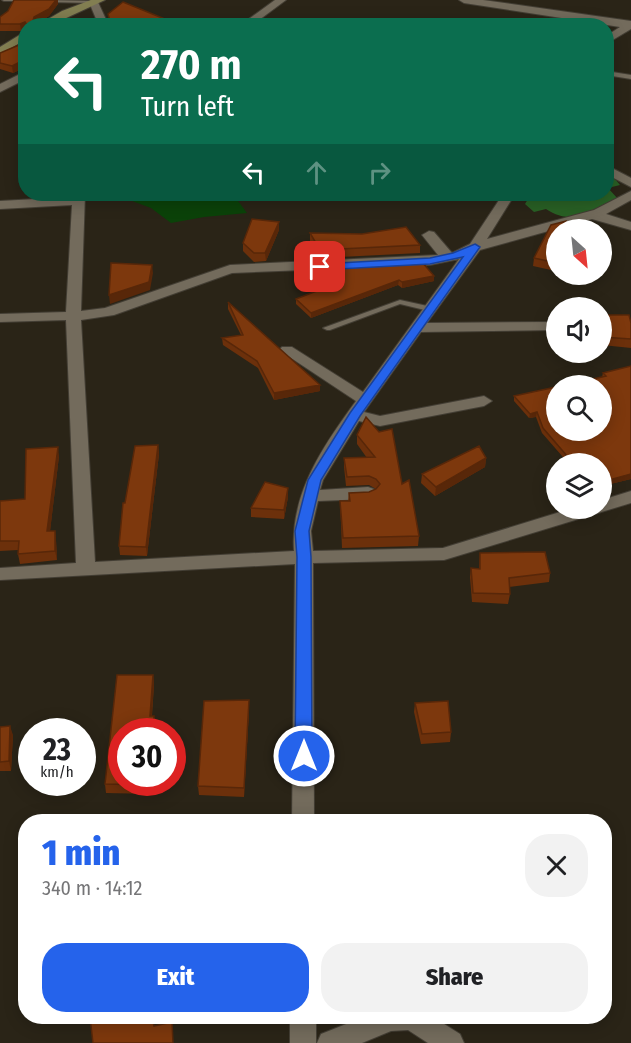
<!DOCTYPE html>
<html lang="en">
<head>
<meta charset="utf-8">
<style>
	body { margin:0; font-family:"Fira Sans Condensed",sans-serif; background:#f2f2f2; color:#202124; height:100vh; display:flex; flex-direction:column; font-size:22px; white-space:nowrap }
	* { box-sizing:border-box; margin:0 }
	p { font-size:20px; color:#757577 }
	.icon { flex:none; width:33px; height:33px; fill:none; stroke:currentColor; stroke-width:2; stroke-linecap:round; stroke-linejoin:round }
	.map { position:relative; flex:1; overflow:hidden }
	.side { position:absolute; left:18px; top:814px; width:594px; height:210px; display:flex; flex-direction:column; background:#fff; border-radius:24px; box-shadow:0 3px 15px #0003 }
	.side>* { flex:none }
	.guide { position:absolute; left:18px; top:18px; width:596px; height:183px; border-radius:24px; box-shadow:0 3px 15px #0003; background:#0b6e4f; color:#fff; overflow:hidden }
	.needle { width:39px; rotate:153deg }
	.fabs { position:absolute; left:546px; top:219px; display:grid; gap:12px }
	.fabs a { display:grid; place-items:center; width:66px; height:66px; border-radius:50%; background:#fff; box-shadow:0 3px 15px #0003; font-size:30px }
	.speed { position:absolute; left:18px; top:718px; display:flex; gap:12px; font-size:30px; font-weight:700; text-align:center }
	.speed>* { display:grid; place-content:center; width:78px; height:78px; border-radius:50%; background:#fff; box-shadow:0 3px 15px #0003; line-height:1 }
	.speed small { font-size:15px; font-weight:400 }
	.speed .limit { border:9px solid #d22; background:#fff; color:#111 }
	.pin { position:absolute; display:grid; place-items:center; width:51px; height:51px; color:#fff; margin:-26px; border-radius:12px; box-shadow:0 3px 9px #0006 }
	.me { position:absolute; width:66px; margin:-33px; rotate:0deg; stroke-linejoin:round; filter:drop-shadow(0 0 4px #0008) }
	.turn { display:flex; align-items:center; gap:21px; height:126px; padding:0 24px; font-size:27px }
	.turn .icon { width:78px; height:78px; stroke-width:2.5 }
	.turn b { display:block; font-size:42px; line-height:51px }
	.lanes { display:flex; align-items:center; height:57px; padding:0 24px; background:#0003; justify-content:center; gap:30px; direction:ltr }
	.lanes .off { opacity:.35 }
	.round { display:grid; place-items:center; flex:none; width:63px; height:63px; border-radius:24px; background:#f2f2f2 }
	.head { display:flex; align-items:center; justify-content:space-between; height:102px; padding:0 24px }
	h1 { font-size:36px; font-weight:800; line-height:45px; color:#2563eb }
	.cta { display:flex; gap:12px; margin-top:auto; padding:12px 24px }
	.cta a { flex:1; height:69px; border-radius:24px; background:#2563eb; color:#fff; font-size:24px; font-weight:800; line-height:69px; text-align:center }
	.cta a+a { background:#f2f2f2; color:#202124 }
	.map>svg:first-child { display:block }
	.green { fill:#0b4209 }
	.forest { fill:#296125 }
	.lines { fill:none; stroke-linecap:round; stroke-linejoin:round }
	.lane-casing { stroke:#433e34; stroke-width:2 }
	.street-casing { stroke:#433e34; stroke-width:2 }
	.secondary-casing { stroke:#433e34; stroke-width:2 }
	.lane { fill:#736b5c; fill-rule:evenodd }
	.street { fill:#736b5c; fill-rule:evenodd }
	.secondary { fill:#827e51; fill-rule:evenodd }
	.wall { fill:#6c300b }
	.shaded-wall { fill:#582709 }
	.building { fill:#7d380d; stroke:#582709; stroke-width:1.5 }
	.route { fill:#2563eb; stroke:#184099; stroke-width:1.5 }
</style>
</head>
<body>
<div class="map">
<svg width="631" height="1043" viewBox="0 0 631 1043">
	<rect width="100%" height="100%" fill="#2a2417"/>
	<path class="green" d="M129,194H233L247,213L204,217L171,223L151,208L124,198Z"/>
	<path class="forest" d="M606,177L615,179L620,185L608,188L618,199C595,214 571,226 546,209L534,212L525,204L531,194H606Z"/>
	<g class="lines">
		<defs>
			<path id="lane" d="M2,0H28L26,1H4Z
				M44,0L94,1L96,2L94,3L46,2H44Z
				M606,71L631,75V79L606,75Z
				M400,300L432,307L433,309L429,311L400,304L330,330H327L323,328Z"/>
			<path id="street" d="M91,0H97L109,26H99L89,2Z
				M275,0H286L251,26H239Z
				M459,0H483L631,21V29L606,44V36L620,27L464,3Z
				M26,71V79L0,92V84Z
				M606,165L631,178V187L606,174Z
				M631,191V200L606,214L631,222V230L592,219L480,250L427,323L556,322V330L421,332L364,412L380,416L484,396L492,401L484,406L380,426L359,421L323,480L320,490L368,487L374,489L377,493L374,497L368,499L318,501L311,531L313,551L443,548L573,508H602V500L631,491V503L444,560L313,563L314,822H292L295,564L0,580V568L76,563L66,320L0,322V314L66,312L72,205L0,209V201L72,197L73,194H85L81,311L105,308L230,265L438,255L422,235L429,231L434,232L452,253L470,244L503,194H515L487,239L594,210ZM459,259L363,392L292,347H282L279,350L356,401C323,446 290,494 294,551L95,562L81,320L114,315L232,273L430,265Z
				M290,1017H316V1043H290Z
				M364,1017H433L460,1034L464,1043H428L408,1030L391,1031L362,1043H317L321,1034Z"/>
			<path id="secondary" d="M91,0H105L49,26H36L62,11Z
				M26,31V39L0,55V47Z"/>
		</defs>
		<use href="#lane" class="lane-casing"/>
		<use href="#street" class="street-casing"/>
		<use href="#secondary" class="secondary-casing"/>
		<use href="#lane" class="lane"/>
		<use href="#street" class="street"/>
		<use href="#secondary" class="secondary"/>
	</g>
	<path class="wall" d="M56,0H58V4L49,16L39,22V26H26V29L21,31H0V17Z
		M26,42V67L13,73L0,69V53Z
		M279,222V230L266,261L254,262L243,251V243Z
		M556,230V258H555L551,270L533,266L534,258Z
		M310,233L420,245V253L320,258L310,241Z
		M327,266L434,281L402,288L398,285L311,318L296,304V299L335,284L327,271Z
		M228,303L320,391L274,400L258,368L223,345L222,338L241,335L228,309Z
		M602,315L631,323V348L602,345Z
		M631,366V479L602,486V464H569L542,433L536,417L529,418L514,401V396L602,377L603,373Z
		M357,435L402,484L419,536L418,546L342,548L340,501H348L349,493L369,492L376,489L369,485L346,486L344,467V458H367L357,444Z
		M158,445L159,454L147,556L120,555L119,546L125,503Z
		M59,456L50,531H55L56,540L57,560L20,564L18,554V550L0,551V501L25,499Z
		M486,458L485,467L435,496L421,483L422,474Z
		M288,497L284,519L251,517V508Z
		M480,553L550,573L549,582L509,587L510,594L508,604L472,602L470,577L471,568L479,569Z
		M117,675H153L154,685L152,716H154L155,732H122V783H151V794L106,793L105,784Z
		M249,700V710L244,797L199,795L198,786Z
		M415,703L451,732L450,742L421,744L414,712Z
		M0,727L13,735L11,771H0Z"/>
	<path class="shaded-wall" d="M56,0H58V4L49,16L39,22V26H36L33,21L34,17Z
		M25,22L26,29L21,31L20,24Z
		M26,59V67L13,73L12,66Z
		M279,222V230L266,261L265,253Z
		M556,250L555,258L551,270L552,262Z
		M152,265L153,273L150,290L110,304L109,295Z
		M434,276V281L402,288V282Z
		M399,280L398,285L311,318V313Z
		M320,385V391L274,400V393Z
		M537,412L536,417L529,418L530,414Z
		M158,445L159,454L147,556L146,547Z
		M58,447L59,456L49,540L47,531Z
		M486,458L485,467L435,496L436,487Z
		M631,474V479L602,486V482Z
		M288,488V497L284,519V510Z
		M55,531L56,540L57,560L55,551Z
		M153,675L154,685L151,725L150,716Z
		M249,700V710L244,797V788Z
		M154,716L155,732H153Z
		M10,726L13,735L11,771L9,761Z"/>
	<path class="building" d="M14,0H56L49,9L34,17L33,21H39L36,25H27L25,22L20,24H0V17L8,11Z
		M123,2L177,24L174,26H95L100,21H110L108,14Z
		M26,42V59L12,66L0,63V53Z
		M252,219L279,222L265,253H254L243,243Z
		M566,221L563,229L567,230H556V250L552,262L534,258L551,225Z
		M406,227L420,245L320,250L310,233L362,234Z
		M422,262L434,276L402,282L399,280L311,313L296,299L337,283L327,266Z
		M111,263L152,265L149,282L109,295Z
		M228,302L320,385L274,393L257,361L222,338L243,335Z
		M602,315H629L631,323V339L602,337Z
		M631,366V474L602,482V464H574L543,428L537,412L530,414L514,396L556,387V430H602V386H563L606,376L603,373Z
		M366,417L379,432L392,429L402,484L409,480L419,536L343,538L340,501H350L349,493L369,492L376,489L380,484L376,479L369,476L347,477L344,458L375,457L357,435Z
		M158,445L146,547L119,546L123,503H125L135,446Z
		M479,446L486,458L436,487L422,474Z
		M58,447L47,531H55V551L18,554L19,541H0V501L25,499L26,449Z
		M265,482L288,488L284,510L251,508Z
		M545,552L550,573L509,578L510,594L473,593L471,568L480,569V553Z
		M117,675H153L150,716H154L153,732H122V783H149V785L105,784Z
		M249,700L244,788L198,786L204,701Z
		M448,701L451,732L422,734L415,703Z
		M10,726L9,761L0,762V727Z
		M90,1017H152L154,1026L172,1022L173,1043H93Z"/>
	<path class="route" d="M475,244L480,247L360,416L321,480L309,531L311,557L312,756L309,760L304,762L298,760L295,756L297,557L295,531L308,480L350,413L463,257L430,264L320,270L315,267L320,264L430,258L453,253Z"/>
</svg>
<div class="fabs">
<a><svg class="needle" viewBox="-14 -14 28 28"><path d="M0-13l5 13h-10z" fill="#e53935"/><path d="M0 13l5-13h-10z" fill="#757577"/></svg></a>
<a><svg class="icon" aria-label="sound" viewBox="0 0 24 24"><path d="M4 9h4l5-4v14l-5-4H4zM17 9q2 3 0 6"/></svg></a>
<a><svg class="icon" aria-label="search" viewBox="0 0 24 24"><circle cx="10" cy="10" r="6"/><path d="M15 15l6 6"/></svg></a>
<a><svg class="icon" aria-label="layers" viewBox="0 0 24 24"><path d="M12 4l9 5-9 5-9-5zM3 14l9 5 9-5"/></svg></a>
</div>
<div class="speed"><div>23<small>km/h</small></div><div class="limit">30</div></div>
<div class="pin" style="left:320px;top:267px;background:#d93025"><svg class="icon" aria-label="arrive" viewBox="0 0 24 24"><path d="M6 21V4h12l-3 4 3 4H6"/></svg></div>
<svg class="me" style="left:304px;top:756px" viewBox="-20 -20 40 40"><circle r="17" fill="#2563eb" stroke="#fff" stroke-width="3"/><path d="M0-11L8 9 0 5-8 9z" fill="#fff"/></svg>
<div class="guide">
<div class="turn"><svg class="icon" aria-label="left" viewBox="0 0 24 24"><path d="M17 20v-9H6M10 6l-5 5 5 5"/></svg><div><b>270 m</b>Turn left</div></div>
<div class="lanes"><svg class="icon" aria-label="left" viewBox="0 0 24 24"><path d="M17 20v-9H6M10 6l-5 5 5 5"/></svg><svg class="icon off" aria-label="ahead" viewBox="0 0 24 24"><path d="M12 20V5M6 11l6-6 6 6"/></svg><svg class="icon off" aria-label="right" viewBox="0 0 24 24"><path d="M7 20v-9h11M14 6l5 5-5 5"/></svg></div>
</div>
<section class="side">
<div class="head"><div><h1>1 min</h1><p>340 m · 14:12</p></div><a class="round"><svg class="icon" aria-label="close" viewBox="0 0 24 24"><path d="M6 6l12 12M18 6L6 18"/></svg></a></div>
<div class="cta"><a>Exit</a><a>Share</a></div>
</section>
</div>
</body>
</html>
